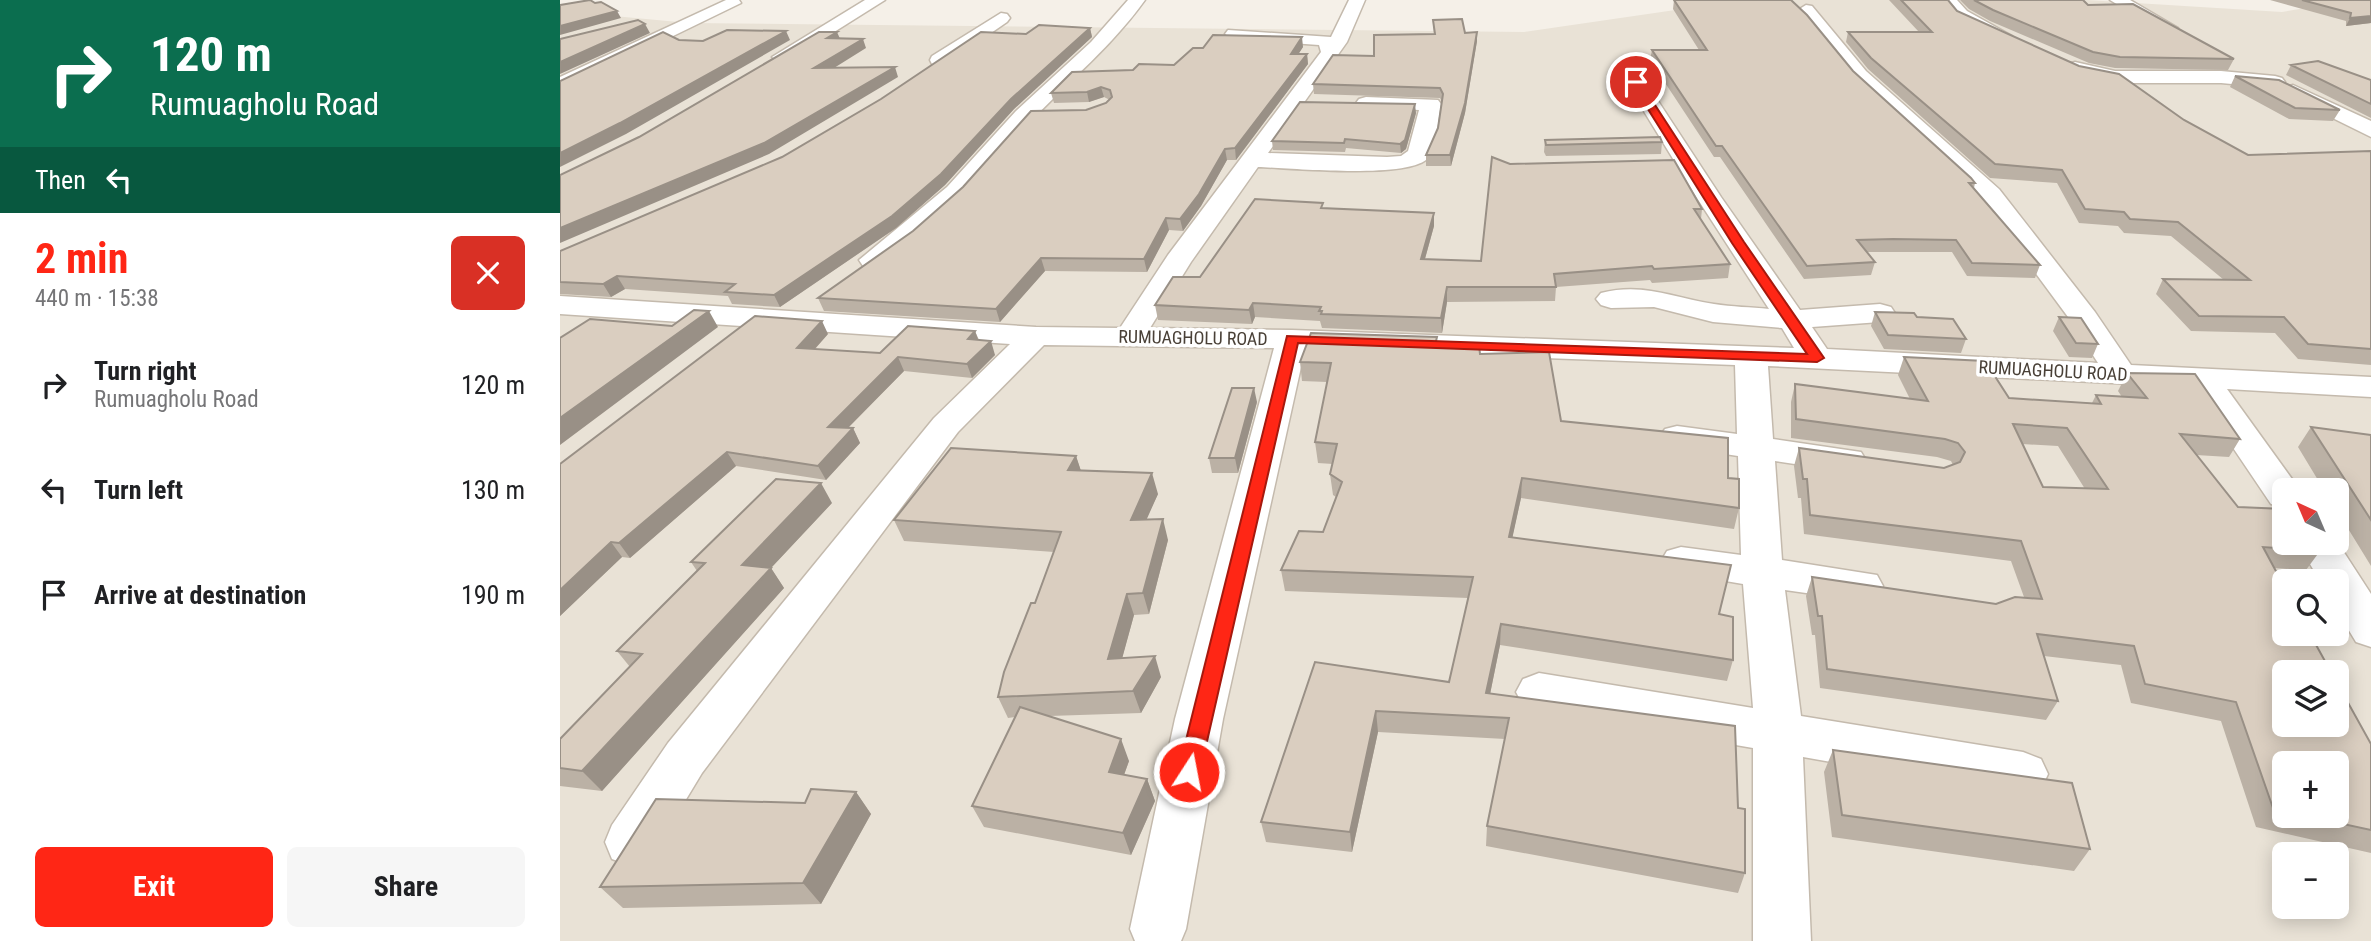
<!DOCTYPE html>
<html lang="en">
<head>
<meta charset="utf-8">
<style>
	body { margin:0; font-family:"Roboto Condensed",sans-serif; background:#f6f6f6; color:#202124; height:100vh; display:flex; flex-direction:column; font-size:26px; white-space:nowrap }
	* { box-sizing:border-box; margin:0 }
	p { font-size:23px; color:#757577 }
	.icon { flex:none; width:38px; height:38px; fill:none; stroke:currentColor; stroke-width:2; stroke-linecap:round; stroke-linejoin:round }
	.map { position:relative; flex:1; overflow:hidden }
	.panel { display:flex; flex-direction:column; background:#fff; width:560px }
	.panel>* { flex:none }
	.banner { background:#0b6e4f; color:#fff; overflow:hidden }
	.needle { width:46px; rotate:316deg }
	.buttons { position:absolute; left:1712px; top:478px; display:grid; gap:14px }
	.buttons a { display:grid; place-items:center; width:77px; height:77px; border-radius:10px; background:#fff; box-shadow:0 4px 18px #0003; font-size:35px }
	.pin { position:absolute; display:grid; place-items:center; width:60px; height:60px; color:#fff; margin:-30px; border:4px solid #fff; border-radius:50%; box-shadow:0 2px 7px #0007 }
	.me { position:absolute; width:77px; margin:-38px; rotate:11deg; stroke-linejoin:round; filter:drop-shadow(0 0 5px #0008) }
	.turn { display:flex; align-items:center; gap:24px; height:147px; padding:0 35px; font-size:32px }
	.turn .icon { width:91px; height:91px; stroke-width:2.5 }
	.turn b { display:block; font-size:49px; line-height:60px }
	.then { display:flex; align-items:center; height:66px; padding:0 35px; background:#0003; gap:14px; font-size:26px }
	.round { display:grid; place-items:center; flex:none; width:74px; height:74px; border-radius:10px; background:#f6f6f6 }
	.summary { display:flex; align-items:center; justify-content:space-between; height:119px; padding:0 35px }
	h1 { font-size:42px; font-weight:700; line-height:52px; color:#ff2615 }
	.primary-button { display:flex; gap:14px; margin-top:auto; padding:14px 35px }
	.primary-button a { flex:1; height:80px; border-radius:10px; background:#ff2615; color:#fff; font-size:28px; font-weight:700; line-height:80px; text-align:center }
	.primary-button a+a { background:#f6f6f6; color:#202124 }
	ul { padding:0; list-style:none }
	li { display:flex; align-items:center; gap:21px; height:105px; padding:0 35px }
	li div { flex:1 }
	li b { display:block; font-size:26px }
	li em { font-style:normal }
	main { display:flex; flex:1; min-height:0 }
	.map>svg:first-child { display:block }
	.residential { fill:#e9e2d6; fill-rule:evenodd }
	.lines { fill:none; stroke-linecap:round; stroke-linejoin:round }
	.minor-casing { stroke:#c4baad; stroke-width:3 }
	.minor { fill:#fff; fill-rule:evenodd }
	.wall { fill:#bbb1a5; fill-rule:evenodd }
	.shaded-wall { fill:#999086 }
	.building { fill:#dacec0; stroke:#999086; stroke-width:2; fill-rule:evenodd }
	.route { fill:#ff2615; stroke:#a6190e; stroke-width:2 }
	.labels { text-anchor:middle; stroke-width:7; stroke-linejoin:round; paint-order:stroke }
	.street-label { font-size:18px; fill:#494037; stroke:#fff }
</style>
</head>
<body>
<main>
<section class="panel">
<div class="banner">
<div class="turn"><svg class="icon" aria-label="right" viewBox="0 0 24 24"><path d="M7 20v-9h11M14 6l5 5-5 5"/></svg><div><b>120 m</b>Rumuagholu Road</div></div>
<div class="then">Then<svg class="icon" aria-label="left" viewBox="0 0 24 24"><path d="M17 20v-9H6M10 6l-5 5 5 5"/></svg></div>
</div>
<div class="summary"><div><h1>2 min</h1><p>440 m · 15:38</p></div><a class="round" style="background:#d93025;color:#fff"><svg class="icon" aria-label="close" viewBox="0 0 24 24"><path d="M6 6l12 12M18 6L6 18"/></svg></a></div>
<ul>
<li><svg class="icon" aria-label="right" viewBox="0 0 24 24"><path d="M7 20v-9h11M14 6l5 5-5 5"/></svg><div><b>Turn right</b><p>Rumuagholu Road</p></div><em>120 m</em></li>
<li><svg class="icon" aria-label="left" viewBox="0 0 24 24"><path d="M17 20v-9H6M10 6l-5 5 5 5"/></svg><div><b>Turn left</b></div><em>130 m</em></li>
<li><svg class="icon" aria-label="arrive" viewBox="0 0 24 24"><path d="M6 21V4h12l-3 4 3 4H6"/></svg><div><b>Arrive at destination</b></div><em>190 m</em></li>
</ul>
<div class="primary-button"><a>Exit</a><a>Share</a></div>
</section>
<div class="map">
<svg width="1811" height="941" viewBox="0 0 1811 941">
	<rect width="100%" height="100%" fill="#f5f0e8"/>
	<path class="residential" d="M1184,0H1527L1722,12L1793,0H1811V941H0V11L129,23L964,32ZM1724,490H1776V542H1724ZM1724,581H1776V634H1724ZM1724,672H1776V724H1724ZM1724,763H1776V816H1724ZM1724,854H1776V906H1724Z"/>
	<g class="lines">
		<defs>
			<path id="minor" d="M166,0H179L181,3L0,91V77Z
				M305,0H325L228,61L221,63L212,57Z
				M568,0H585C553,45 510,80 472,120C442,151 346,277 303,266L299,260L387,187L456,111L531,42Z
				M789,0H805L787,42L708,153L827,157L841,156L848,151L859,110L799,107L796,103L799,99L806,97L878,100L881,104C878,119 877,144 869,157C852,180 730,168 698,167L631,262L590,328L732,330L1234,348L1222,328L1153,322L1094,307L1051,308L1041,305L1036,299L1041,293C1084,282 1113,298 1154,304C1172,307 1191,307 1209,309L1137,198L1066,82L1069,78H1083L1161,197L1240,310L1320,304L1331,307L1335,313L1331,319L1320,322L1252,327L1267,349L1538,363L1511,321L1421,199L1292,79L1238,10L1246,5L1252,6L1306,71L1439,189L1535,312L1571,365L1811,377V397L1667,389L1740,490H1724V507L1711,504L1632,387L1208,366L1213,439L1301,452L1306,460L1301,468L1288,472L1215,461L1222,560L1317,575L1323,586L1317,597L1302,601L1225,590L1241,716L1463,752L1481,759L1488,774L1481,789L1463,796L1243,757L1251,941H1193V748L979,711L963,705L956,692L963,679L979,673L1193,708L1183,584L1107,571L1101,561L1107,551L1121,547L1181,555L1178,456L1105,445L1099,437L1105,429L1117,426L1177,434L1175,365L745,349L663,719L626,929L621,941H575L570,929L615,719L714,348L484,345L398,432L142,773L90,859L71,866L52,859L45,842L52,825L108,743L374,418L450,344L0,314V296L476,327L560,328L608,255L761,52L759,45L674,39L665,34L668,30L771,37Z
				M1380,0H1397L1407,11L1452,36L1449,40H1437L1395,19Z
				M1550,0H1570L1618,28L1615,32H1603Z
				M441,13L447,14L450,18L447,22L386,64H372L370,60L372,56Z
				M1515,62L1555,71H1661L1715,76L1722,78L1725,82L1722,86L1715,88L1661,83H1555L1508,72L1505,68L1508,64Z
				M1733,85L1811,121V137L1726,95L1723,91L1726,87Z
				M1776,540L1811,594V647L1796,642L1776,609V581H1760L1737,542H1776Z"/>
		</defs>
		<use href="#minor" class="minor-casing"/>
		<use href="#minor" class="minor"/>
	</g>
	<path class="wall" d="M1114,0L1293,71L1415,183L1414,188L1480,265L1475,278L1407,276L1392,252H1307L1315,262L1311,275L1244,279L1160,157H1154L1090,60L1092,50H1139L1113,9Z
		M1329,0H1388L1397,11L1624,120L1688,155L1811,151V365L1738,359L1715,333L1631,331L1596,294L1603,279L1664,280L1611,236L1564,233L1558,226L1519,223L1497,183L1430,178L1308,69L1286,42L1288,32H1359Z
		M1400,0H1523L1528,5L1674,59L1668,70L1555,68L1529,63L1430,21L1409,9Z
		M1710,0H1811V23L1786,26V21Z
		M873,20L905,33L917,32V41L905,113L891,166H866V155L878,128L882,102L880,98L754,94L753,84L814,56L874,34Z
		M530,28L532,37L454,109L385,185L336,228L220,307L172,304L168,296L65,289L51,297L0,294V251L222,157L466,34Z
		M743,47L738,54H747L748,64L676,160H667L641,206L623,231L609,230L587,272L485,271L440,322L264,311L258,298L353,231L403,187L526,110L546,103L550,100L544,97L529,102L494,103L491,93L573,70L614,65L643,48Z
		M1731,65L1811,80V118L1726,75Z
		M1675,76L1780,110L1773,121L1729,119L1670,87Z
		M856,113L846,149L841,153L786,148L785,152L713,150L712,141Z
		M985,140L1102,142L1101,154L986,156L984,152Z
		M950,164L1142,209L1141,219L1170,264L1168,278L1092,283L1090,280L996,287L995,301L887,302L882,333L762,328L760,321L695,317L692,324L598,320L595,305L640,277L764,208L874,213V226L865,259L921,261Z
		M1315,312L1357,317L1406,339L1401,353L1324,349L1311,326Z
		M1499,317L1538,344L1532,358L1509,357L1493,331Z
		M415,331L419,340L435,355L412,378L344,371L288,428H293L300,443L266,480L176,466L70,558L62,557L0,616V464L268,334L255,349L320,353Z
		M877,337V345L920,354L1001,421L1168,478L1179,508L1174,529L961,498L952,538L1159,614L1173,660L1167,681L940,645L930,694L1178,808L1185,873L1178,893L926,846L927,826L945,739L818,732L792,852L706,842L701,822L755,662L889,682L908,598L725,591L721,570L763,532L776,497L773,495L770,474L773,464L758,463L755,442L767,382L742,381L740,362Z
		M1344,357L1449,398L1532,403L1536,395L1562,397L1558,391L1567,373L1680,439L1669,457L1636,455L1678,507L1760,551L1746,570L1714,568L1811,744V853L1696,827L1661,721L1571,703L1561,665L1484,656L1498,701L1486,720L1260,688L1255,635H1252L1246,596L1252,577L1436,604L1464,597L1451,561L1244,534L1241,498H1238L1234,466L1239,448L1384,468L1393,465L1391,461L1377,457L1231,438V402L1235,384L1350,399L1338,375ZM1462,444L1498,446L1525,489L1483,487ZM1724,763L1776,816H1724Z
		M697,402L678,473H652L649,458Z
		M1751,427L1811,435V566L1776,509V490H1764L1738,447Z
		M516,456L521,471L598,494L586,519L608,540L589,614L574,615L562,658L601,677L581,713L489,716L569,761L564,775L587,779L595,801L571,855L424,827L412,806L455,717L448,718L438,697L494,552L344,541L334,520Z
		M272,503L211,568L224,588L42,791L0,786V739L70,667L57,651L137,571L131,562Z
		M1273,750L1530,849L1514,871L1272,837L1264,772Z
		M296,792L311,814L261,904L63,908L40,887L245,803Z"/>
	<path class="shaded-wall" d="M57,11L61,18L0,35V26Z
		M1811,16V23L1786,26L1790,18Z
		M85,24L90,33L0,74V62Z
		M530,28L532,37L454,109L385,185L336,228L220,307L214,295L451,99Z
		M226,31L230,40L66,134L0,167V153Z
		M277,32L281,41L267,38Z
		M917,32V41L905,113L891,166L890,155Z
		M742,37L743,47L732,64L731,54Z
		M303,39L306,48L258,78L254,68Z
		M747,54L748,64L676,160L675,148Z
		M335,67L338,77L209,154L0,243V228Z
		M541,87L544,97L529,102L527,92Z
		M855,104L856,113L846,149L841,153L840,144Z
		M665,149L667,160L641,206L623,231L620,219Z
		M874,213V226L861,273V259Z
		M606,218L609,230L587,272L584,259Z
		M481,258L485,271L440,322L436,309Z
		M57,276L65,289L51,297L43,284Z
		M887,287V302L882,333L881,318Z
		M693,303L695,317L692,324L689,310Z
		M149,311L158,327L0,445V418Z
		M262,321L268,334L244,361L237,348Z
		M415,331L420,345L408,339Z
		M431,341L435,355L412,378L407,364Z
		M338,357L344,371L275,441L268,427Z
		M694,388L697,402L678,473L675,458Z
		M293,428L300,443L266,480L258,466Z
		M167,452L176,466L70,558L59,543Z
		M516,456L523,477L508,470Z
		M592,473L598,494L577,541L571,520Z
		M962,478L961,498L948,558L949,537Z
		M261,483L272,503L211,568L224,588L42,791L22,771L182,565Z
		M603,519L608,540L589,614L583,593Z
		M51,542L62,557L0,616V590Z
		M567,594L574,615L556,681L548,659Z
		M941,624L940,645L926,714V693Z
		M595,656L601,677L581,713L573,691Z
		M816,711L818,732L792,852L790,832Z
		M561,739L569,761L557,794L549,772Z
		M587,779L595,801L571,855L563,833Z
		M296,792L311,814L261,904L243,883Z"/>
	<path class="building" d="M30,0L35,3L41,2L57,11L0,26V5Z
		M1114,0H1231L1247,15L1293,71L1411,178L1415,183H1409L1480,265L1412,263L1396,240L1333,239L1297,240L1315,262L1247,266L1162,146H1156L1092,50H1147Z
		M1341,0H1388L1397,11L1519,66L1559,74L1624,120L1688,155L1811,151V349L1748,344L1724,317L1639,316L1603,279L1690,280L1618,222L1570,219L1564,212L1525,209L1502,170L1435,164L1311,58L1288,32H1372Z
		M1414,0H1523L1528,5L1573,4L1674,59L1560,57L1533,52L1433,10Z
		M1742,0H1811V16L1790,18L1791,13Z
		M902,19L905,33L917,32L905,103L890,155H866L878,128L883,94L880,88L753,84L773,55L814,56V35L875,34L873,20Z
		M78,20L85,24L0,62V39Z
		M479,25L530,28L451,99L381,174L332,216L214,295L165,292L175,284L57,276L43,284L0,282V251L222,157L321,99L421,32L466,34Z
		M167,30L226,31L60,123L0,153V81L103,32L119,40L143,41Z
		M259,32H277L267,38L303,39L254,68L335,67L204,143L0,228V175L79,137Z
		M653,35L742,37L731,54H747L675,148L665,149L639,194L620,219L606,218L584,259L481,258L436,309L258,298L353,231L403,187L471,111L526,110L546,103L552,97L550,90L541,87L527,92L491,93L512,72L573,70L579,64L614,65L633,48H643Z
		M1758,61L1811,80V104L1731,65Z
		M1675,76L1719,80L1780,110L1735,108Z
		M740,102L855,104L845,140L840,144L785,139L784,143L712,141Z
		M1100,137L1102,142L986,145L985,140Z
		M932,157L950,164L1114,160L1142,209H1134L1170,264L1094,269L1092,266L994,274L996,287H887L881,318L761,314L762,311H759L761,307L693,303L689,310L595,305L613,277H640L695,199L763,203L761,208L874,213L861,259L921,261Z
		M134,310L149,311L0,418V338L30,319L112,326Z
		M1315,312L1354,313L1357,317L1393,319L1406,339L1328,335Z
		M195,316L262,321L237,348L320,353L348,326L415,331L408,339L431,341L407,364L338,357L268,427L293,428L258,466L167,452L59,543L51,542L0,590V464Z
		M1499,317L1521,318L1538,344L1516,343Z
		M751,333L877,337L875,345H919L920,354L989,352L1001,421L1168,438V478L1179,479V508L962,478L949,537L1171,565L1159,614L1173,617V660L941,624L926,693L1175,726L1178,808L1185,809V873L927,826L949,718L816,711L790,832L701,822L755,662L889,682L913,577L721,570L739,531L763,532L782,482L770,474L777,444L755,442L771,363L740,362Z
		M1344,357L1425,361L1449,398L1541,404L1536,395L1587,398L1567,373L1635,374L1680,439L1620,434L1678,507L1724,509V542H1754L1760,551L1703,547L1724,586V634H1750L1771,672H1724V724H1776V681L1811,744V830L1746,816H1776V763H1724V811L1713,808L1676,702L1585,684L1574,646L1477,634L1498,701L1267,669L1262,616H1258L1252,577L1436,604L1455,597L1482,599L1461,541L1250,515L1247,479H1243L1239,448L1384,468L1400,462L1405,452L1398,443L1385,439L1236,419L1235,384L1368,401ZM1453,424L1507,428L1548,489L1483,487Z
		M672,388H694L675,458H649Z
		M1751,427L1811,435V520Z
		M391,448L516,456L508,470L592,473L571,520L603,519L583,593L567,594L548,659L595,656L573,691L438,697L444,672L471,603H475L501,532L334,520Z
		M216,479L261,483L182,565L211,568L22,771L0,768V739L82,654L57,651L145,563L131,562Z
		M460,707L561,739L549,772L587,779L563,833L412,806Z
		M1273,750L1512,783L1530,849L1282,815Z
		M251,789L296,792L243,883L40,887L96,799L245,803Z"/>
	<path class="route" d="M1076,79L1080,82L1184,242L1264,358L1257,362L738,343L640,772L636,778L629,781L621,778L618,772L727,336L1247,354L1172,243L1071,82Z"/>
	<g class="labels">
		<g class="street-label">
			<text transform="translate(633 338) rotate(1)" y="6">RUMUAGHOLU ROAD</text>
			<text transform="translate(1493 371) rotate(3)" y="6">RUMUAGHOLU ROAD</text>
		</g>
	</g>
</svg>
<div class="buttons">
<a><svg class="needle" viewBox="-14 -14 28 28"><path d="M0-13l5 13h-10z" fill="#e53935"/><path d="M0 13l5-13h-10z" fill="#757577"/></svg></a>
<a><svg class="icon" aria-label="search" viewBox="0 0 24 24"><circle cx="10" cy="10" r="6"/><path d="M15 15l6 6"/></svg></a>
<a><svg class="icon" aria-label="layers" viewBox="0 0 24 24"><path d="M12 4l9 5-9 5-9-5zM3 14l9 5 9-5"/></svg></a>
<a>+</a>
<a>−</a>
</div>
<div class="pin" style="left:1076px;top:82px;background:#d93025"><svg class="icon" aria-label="arrive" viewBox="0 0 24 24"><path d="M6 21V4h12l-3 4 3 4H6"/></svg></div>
<svg class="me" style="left:629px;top:772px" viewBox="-20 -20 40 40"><circle r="17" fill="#ff2615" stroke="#fff" stroke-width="3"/><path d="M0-11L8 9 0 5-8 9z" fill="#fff"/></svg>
</div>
</main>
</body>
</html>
